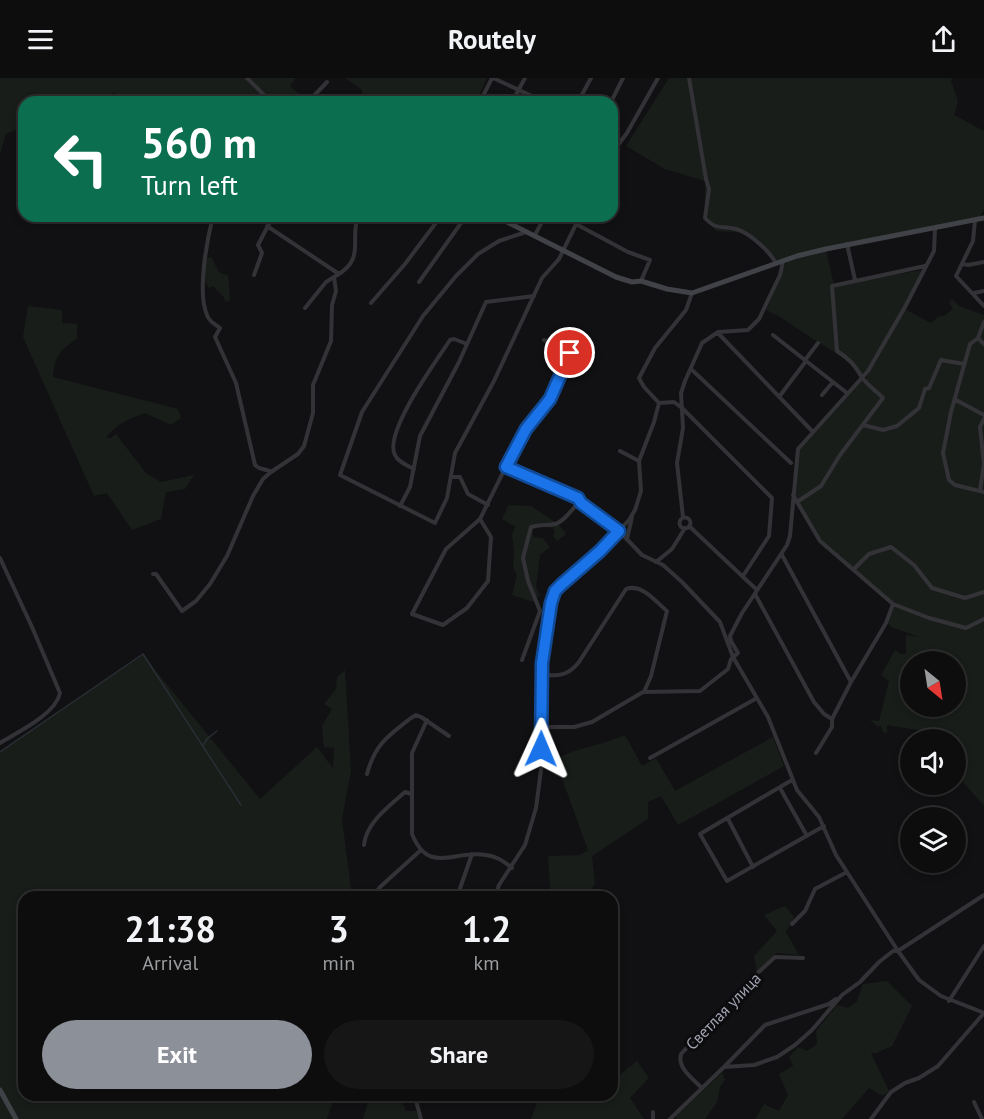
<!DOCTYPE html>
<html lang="en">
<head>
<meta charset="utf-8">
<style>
	body { margin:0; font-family:"PT Sans",sans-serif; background:#161617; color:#f1f3f6; height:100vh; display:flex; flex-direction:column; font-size:22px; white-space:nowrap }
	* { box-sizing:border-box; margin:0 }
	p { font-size:20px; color:#9a9c9e }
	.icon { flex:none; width:33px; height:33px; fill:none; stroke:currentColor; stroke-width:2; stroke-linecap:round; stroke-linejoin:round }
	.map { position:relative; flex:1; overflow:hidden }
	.side { position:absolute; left:18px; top:813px; width:600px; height:210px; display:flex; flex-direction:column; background:#0d0d0e; border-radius:18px; box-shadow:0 3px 9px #0003,0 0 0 2px #2d2d2e }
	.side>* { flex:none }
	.top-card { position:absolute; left:18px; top:18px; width:600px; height:126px; border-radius:18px; box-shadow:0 3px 9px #0003,0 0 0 2px #2d2d2e; background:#0b6e4f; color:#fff; overflow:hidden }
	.needle { width:39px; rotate:150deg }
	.fabs { position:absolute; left:900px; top:573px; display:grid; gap:12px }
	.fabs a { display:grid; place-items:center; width:66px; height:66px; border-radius:50%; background:#0d0d0e; box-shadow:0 3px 9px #0003,0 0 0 2px #2d2d2e; font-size:30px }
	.pin { position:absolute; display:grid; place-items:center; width:51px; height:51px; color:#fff; margin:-26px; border:3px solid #fff; border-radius:50%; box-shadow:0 2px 6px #0007 }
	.me { position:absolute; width:66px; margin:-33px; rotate:1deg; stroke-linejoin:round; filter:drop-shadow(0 0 4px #0008) }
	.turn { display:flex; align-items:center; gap:21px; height:126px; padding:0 24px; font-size:27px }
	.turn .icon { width:78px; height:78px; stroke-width:2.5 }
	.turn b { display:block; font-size:42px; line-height:51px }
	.eta { display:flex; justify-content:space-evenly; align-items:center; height:102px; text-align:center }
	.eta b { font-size:36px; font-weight:800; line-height:42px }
	.button { display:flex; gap:12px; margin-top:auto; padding:12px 24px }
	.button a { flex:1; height:69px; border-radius:36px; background:#8c9099; color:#fff; font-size:24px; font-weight:800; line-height:69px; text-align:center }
	.button a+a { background:#161617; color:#f1f3f6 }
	header { display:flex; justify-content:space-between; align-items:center; height:78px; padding:0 24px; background:#0d0d0e; font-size:27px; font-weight:800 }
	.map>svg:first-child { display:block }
	.green { fill:#181d19; fill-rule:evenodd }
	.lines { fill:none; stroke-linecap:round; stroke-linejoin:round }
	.stream { stroke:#292e35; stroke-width:1.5 }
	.street { stroke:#333337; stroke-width:4 }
	.secondary { stroke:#414247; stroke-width:5 }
	.route-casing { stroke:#114b97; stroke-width:15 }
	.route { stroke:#1a73e8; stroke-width:10 }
	.labels { text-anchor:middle; stroke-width:6; stroke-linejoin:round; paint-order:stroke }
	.street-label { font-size:16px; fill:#a3a6b2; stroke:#0c0c0e }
</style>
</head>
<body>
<header><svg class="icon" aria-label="menu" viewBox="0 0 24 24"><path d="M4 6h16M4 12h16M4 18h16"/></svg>Routely<svg class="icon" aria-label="share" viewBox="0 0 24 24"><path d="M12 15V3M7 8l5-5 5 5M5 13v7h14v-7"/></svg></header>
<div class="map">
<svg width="984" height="1041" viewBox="0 0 984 1041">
	<rect width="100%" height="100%" fill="#111113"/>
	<path class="green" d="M0,0H244L269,24H145L113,15L102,24H24V48L6,56L0,76Z
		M249,0H296L290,8L304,21L302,24H273Z
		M345,0H487L476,24H365L361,11Z
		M669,0H952L951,3L958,23L954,37L984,53V131L980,139L780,184L745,155L716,153L705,139V103L665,91L626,68Z
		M826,173L834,207L922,192L902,232L867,292L861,297C845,278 827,270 807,257C793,248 782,239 766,232L787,183Z
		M211,179L219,194L228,198L230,222L225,224L224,219L213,208L209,210L204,202L206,180Z
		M952,221L959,228L984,237V728L956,696V662L945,661L923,653L887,647V655L883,654L881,648H877L870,642L879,643L889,603L881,597L895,572L901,576H906V557L919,559L891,549L888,545L894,529L820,464L794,417L799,373L859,304L865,302L905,231L931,245L939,238H944L953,231L949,225ZM910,584H956V628H910Z
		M28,228L62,232V245L77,246V261C59,272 55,279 53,299L178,331L181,340L171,347L145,335C129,341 117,345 106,360H111L116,356L146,395L161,404L194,397L185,411L166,414L161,441L132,452L107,415L94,418L23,259Z
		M509,427L531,428L558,446L566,456L557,463L553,458L555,455L553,450L543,449L533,451V459L543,460L550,469L540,477L536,509L540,517L533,524L512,517L517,497L513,489L514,473L512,456L516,449L502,441Z
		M144,576L156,593L260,721L317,669L333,690L334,670L324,669L322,648L332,631L324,626L336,611L337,599L345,592L351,693L342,741L352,819H24V1017H335L327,1041H0V673Z
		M625,657L642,688L656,680L675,713L773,659L784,688L678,747L661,718L648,724V741L592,778L595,805L587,819H551L548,778L580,777L588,772L555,681C577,670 602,667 625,657Z
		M785,828L794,839L786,854L799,877L776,875L757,894L754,878L777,853L764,837Z
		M887,903L912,928L892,968L877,975H871L889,1013L883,1018L869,1010L842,1041H755L764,1026L779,1033L788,1017L779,996L793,988L789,979L798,969L807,973L817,966L816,953L837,927L848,930L857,923L863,906Z
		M637,983L649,1000L630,1020L644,1041H531L540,1017H612V1003Z
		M722,995L725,1002L720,1009L717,1024L705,1041H676V1038Z
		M370,1017H398L406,1033H416L420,1041H363Z"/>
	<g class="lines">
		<path class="stream" d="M203,667L208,660L217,653
			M0,674L143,576L241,727"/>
		<path class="street" d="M247,0L271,24
			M493,0L545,24
			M689,0L706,101L709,111L705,140C717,153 721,147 736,151C750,155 769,173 776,185
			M308,24L327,4
			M480,24L492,0
			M512,24L525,0
			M578,24L591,0
			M611,24L623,0
			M612,58L621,63
			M612,75L627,55L658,0
			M213,138C207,162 197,214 207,237C209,244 215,246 220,250L215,259L236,305L255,387L259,390L270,393
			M975,142L973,163L956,198L984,228
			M576,146L628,174L650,182L641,203
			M267,148L339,196
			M526,154L499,163L478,176L456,198L423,238L362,334L340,397L435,445L447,420L455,375L494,303L542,200L559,181L580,138
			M535,157L545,138
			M847,166L855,202
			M963,186L968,187L984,184
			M254,197L262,175L258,167L273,138
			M419,204L466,138
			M974,215L984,213
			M371,225L405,186L441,138
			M305,230L326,204L334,199
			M984,244L978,260L984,266
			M718,255L813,354
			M773,257L847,315
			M978,260L970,266L951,334L943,375L949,402L955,407L984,414
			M805,282L818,265
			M691,291L791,385
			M822,317L833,304
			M779,319L806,283
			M956,322L984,337
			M659,325L674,324L682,330L772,420L769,458L743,498
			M863,347L883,352L897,348L919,330L925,311L929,310L941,282L964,286
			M620,373L639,383
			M506,389L578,420L581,425L619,453L642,477L663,487L682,504L720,544L733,579L768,639L797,712L819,739L836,777L898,873L919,902L941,918L984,935
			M414,391C407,387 398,384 395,377C383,355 437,282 450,262L454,261L467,266
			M454,399H460L468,416L488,427
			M980,412L984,386L980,349L984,341
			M793,417L820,463L893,526L929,540L966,550L984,541
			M797,424L821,408L840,377L883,320C876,313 866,306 861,298C854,286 849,281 837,273L832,208L925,188
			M400,428L410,409L420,358L459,284L486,224L534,218
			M635,432L641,413L639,383L654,344L659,325L644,309L639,300L655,270L686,232L692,215
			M683,439L677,385L683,350L681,315L685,303L702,265L718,254L748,252L759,241L780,197L783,184
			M679.5 445a5.5 5.5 0 1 1 11 0a5.5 5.5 0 1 1-11 0Z
			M480,441L491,459L488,503L467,530L443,547L412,536L446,471L480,441L518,364L538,334L550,321L570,275L568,270L544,262
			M689,448L757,512
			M627,461L632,439
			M782,477L851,604
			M0,480L32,549L60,615C56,636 18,654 0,665
			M656,484L672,471L685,450
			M854,491L869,476L891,469L914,487L932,510L965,520L984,514
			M153,496H156L182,533L196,523L210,506L227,478L253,418L263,401L271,394L298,376L304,368L313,335V307L331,263L332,227L336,213L334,199C367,181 349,163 358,138
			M755,516L814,624L824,636L832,641
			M522,582L540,533L528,503L523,480L531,449C541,446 547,448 555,446C564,444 573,430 580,423
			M542,597C559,598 568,598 579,584L626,511C642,505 656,524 667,533L651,598L644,614
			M427,642L412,675V756C429,798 455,771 486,777C496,778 504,783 512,790
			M542,649H574L592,644L643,614L700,613L728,591L731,581L738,575L731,563L730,558L742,535L787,467L790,458L798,371L868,293L905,229L934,173L935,150
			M816,675L832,649V641L851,604L886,545L893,526
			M650,680L757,620
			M367,696C375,666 388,658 411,640L416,637L421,639L449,658
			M792,702L700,756L727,803L824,748
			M780,710L807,758
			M728,741L753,789
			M364,767C366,745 389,728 405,714L411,716
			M373,819L380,809L421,772
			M457,819L472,776
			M495,819L499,807L525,767L536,730L541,692L542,585L551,525L555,513L561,507L600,473L629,442L635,432
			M792,846L805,833L815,811L847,794
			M949,923L984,868
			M725,988L765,947L829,926L836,921
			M702,1010C693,1001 677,990 681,976L748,904L775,879L803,880
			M416,1017V1023L421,1041
			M974,1024L982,1041
			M653,1041V1034
			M670,1041L724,989L754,987L777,979L795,967L812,952L842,917L860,904L879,884L893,873H898L984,817
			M871,1041L891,1014L905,1005L919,1000L938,988L984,935"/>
		<path class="secondary" d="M495,138L616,199L632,204L641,203L667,211L692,215L797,178L826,171L984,140
			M0,1012L16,1041"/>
	</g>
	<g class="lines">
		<defs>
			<path id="route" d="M541,671L542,585L551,525L555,513L561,507L600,473L619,453L581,425L578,420L506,389L526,351L550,321L570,275"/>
		</defs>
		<use href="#route" class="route-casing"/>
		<use href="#route" class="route"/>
	</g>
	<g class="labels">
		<g class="street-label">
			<text transform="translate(723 933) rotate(-46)" y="6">Светлая улица</text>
		</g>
	</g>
</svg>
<div class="fabs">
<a><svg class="needle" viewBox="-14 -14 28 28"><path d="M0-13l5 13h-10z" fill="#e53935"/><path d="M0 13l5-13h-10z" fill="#9a9c9e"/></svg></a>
<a><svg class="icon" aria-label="sound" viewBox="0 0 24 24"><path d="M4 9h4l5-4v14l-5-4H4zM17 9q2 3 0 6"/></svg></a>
<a><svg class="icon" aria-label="layers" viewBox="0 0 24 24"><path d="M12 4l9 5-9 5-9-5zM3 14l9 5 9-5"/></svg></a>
</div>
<div class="pin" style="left:570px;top:275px;background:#d93025"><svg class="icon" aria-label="arrive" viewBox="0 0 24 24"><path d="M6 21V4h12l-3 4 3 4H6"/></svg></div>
<svg class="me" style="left:541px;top:671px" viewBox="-20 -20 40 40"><path d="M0-17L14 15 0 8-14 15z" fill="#1a73e8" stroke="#fff" stroke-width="4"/></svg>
<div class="top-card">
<div class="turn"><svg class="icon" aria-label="left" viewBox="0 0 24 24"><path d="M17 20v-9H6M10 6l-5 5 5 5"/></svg><div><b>560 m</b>Turn left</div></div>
</div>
<section class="side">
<div class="eta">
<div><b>21:38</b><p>Arrival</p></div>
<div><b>3</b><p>min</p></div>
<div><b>1.2</b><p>km</p></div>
</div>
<div class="button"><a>Exit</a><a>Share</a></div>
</section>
</div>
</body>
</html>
